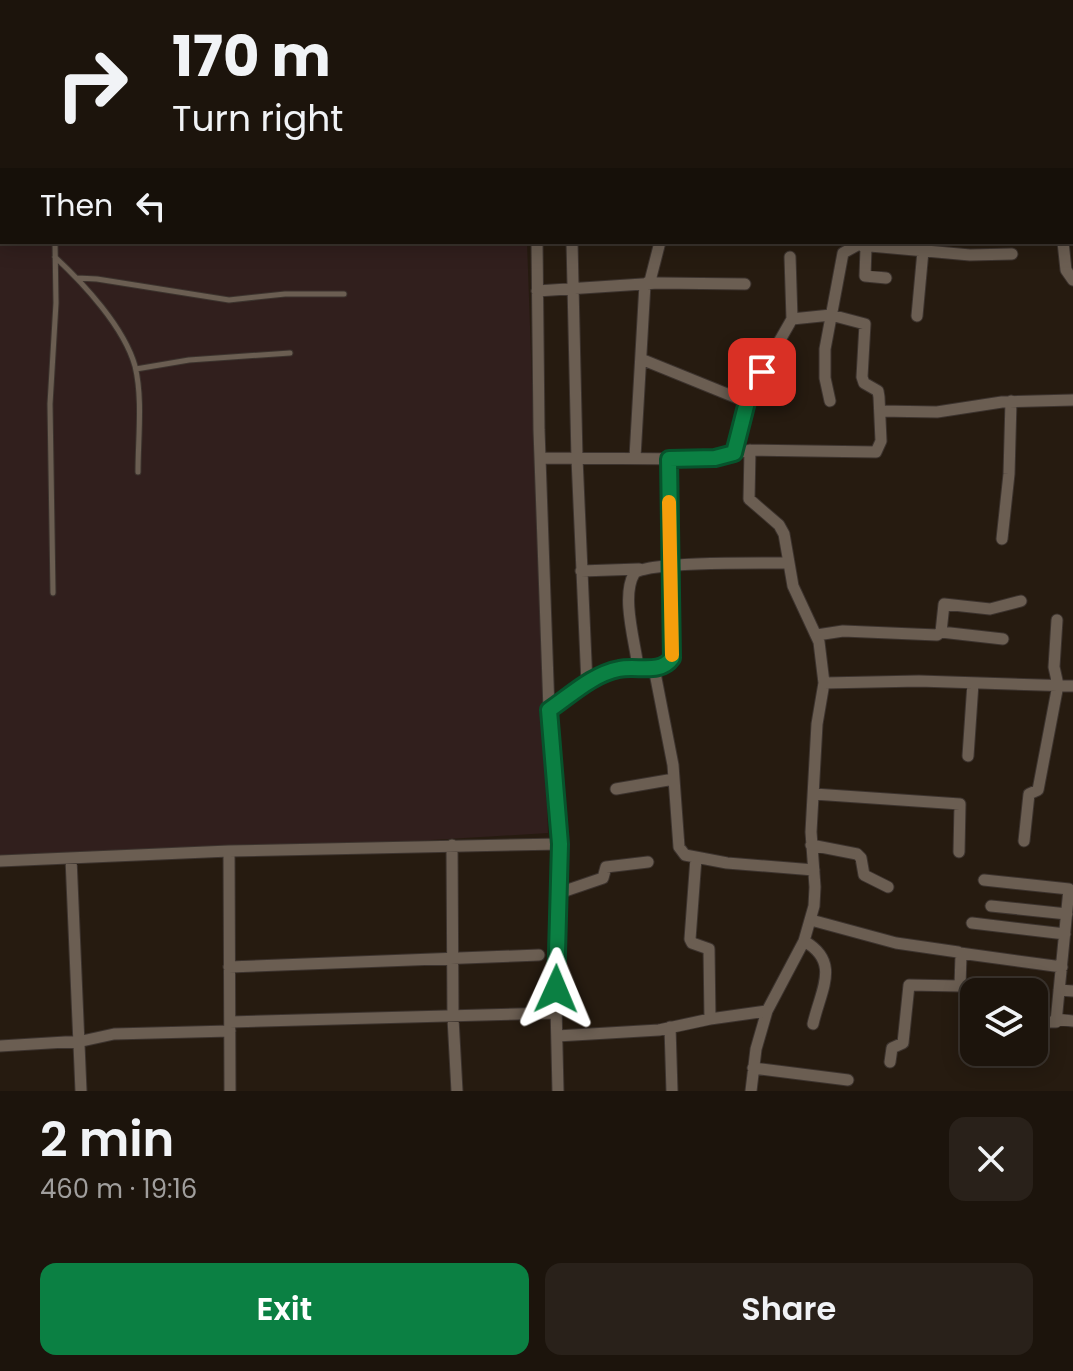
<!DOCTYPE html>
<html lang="en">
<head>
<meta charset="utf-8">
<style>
	body { margin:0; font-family:Poppins,sans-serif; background:#29211a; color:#f1f3f6; height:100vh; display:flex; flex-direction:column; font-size:30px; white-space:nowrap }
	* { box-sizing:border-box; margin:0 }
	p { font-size:26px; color:#a09e9d }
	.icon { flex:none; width:44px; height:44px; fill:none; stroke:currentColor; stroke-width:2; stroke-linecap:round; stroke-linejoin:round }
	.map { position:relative; height:1091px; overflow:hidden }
	.sheet { display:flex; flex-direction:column; background:#1c140c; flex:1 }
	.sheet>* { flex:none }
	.guide { position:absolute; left:0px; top:0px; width:1074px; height:244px; box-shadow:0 4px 20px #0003,0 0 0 2px #3a332d; background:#1c140c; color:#f1f3f6; overflow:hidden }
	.fabs { position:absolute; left:960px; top:978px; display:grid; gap:16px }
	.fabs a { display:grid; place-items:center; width:88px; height:88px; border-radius:16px; background:#1c140c; box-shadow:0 4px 20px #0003,0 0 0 2px #3a332d; font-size:40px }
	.pin { position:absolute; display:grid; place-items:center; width:68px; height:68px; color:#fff; margin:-34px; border-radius:16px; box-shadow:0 4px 12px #0006 }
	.me { position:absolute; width:88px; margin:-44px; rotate:1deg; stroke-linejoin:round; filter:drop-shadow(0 0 6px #0008) }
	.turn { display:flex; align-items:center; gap:28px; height:168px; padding:0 40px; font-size:36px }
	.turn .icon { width:104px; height:104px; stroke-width:2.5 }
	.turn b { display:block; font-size:56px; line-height:68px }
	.then { display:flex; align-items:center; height:76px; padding:0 40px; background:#0003; gap:16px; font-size:30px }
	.round { display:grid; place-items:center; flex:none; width:84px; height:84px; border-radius:16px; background:#29211a }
	.head { display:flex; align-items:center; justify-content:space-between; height:136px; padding:0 40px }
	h1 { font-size:48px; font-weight:600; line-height:60px }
	.action { display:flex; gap:16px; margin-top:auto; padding:16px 40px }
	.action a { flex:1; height:92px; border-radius:16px; background:#0b8043; color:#fff; font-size:32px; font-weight:600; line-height:92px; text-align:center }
	.action a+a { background:#29211a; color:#f1f3f6 }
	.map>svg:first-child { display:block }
	.industrial { fill:#311f1d }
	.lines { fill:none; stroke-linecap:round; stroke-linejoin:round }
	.service-casing { stroke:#3c332e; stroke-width:7 }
	.minor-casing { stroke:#3c332e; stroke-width:13 }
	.primary-casing { stroke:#3c332e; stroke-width:20 }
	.service { stroke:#6b5e52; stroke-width:5 }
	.minor { stroke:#6b5e52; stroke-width:11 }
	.primary { stroke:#9a6c5a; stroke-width:18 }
	.route-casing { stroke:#07532c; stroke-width:20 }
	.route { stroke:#0b8043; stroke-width:14 }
	.slow { stroke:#f59e0b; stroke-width:14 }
</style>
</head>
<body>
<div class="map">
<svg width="1073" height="1091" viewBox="0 0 1073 1091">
	<rect width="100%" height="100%" fill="#261b10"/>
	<path class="industrial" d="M0,213L2,242H527L548,833L0,866Z"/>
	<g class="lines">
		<defs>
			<path id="service" d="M43,0V2
				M123,0V2
				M179,0L180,2
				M566,0V2
				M721,0V2
				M758,0V2
				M644,1L688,0
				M332,2L342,0
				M488,2V0
				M988,2V0
				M0,20L2,19
				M55,257C84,284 124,327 135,366C143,399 138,438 138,472
				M77,278L97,279L229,300L285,294H344
				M136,369L189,360L290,353
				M53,593L50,404L56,303L55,242"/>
			<path id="minor" d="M1072,124H1073
				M0,153H2
				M537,242L539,430L549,710L560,844L555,964L558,1091
				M572,242L577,458L587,684
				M1063,242L1066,270L1073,280
				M861,245L866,248L865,276L886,278
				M790,257L792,319
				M537,291L658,283L745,284
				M917,316L923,251
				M641,359L747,402
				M830,401L825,378V349L843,253L863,242L870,246L970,255L1012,254
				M880,411L937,412L1002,402L1073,400
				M750,450L749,499L779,525L784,534L793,586L819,642L824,683L817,724L811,832L815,887L814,906L804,941L767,1011L756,1049L751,1091
				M635,457L645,284L650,281L660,242
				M540,458L699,459L715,458L750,450L876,452L881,441L879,397L878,391L864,383L862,377L865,324L831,315L792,319L751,391L734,453
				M669,459V565L673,652L668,663L656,669L655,673L673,765L679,847L685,855L727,863L814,870
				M1002,539L1009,474L1011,401
				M581,571L639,569
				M941,632L1003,639
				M817,635L843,631L937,635L941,632L944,604L990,609L1021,601
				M638,667C635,642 621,596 634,574C642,561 767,563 789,563
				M824,683L919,681L1073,686
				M549,710C590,682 604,665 656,669
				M968,756L973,683
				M616,789L674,779
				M814,794L960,804L959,852
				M1024,841L1029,794L1038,790L1058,685L1054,667L1057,620
				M452,845L453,1018L457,1091
				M811,845L857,854L861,858L864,875L888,887
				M229,851L230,1091
				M71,858L81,1091
				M696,858L690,939L692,943L709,949L710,1019
				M0,861L229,851L560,844
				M984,880L1069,889L1056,1022H1034
				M559,893L603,878L606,867L648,862
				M991,906L1067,914
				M811,920L896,943L958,952L961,955L960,986L974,997
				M972,923L1065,934
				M804,941C841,962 821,989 813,1024
				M960,953L1062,967
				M229,967L539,955
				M1059,990L1073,991
				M1034,1004L1038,1005
				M1056,1019L1073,1021
				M230,1022L556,1013
				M670,1027L672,1091
				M557,1036L659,1030L710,1019L767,1011
				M0,1046L82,1041L114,1034L230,1031
				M890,1062L892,1048L903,1043L909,985L960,986
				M753,1068L848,1080"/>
			<path id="primary" d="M0,44H2
				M1072,75H1073"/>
		</defs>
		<use href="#service" class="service-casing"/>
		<use href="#minor" class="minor-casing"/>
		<use href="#primary" class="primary-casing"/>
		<use href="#service" class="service"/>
		<use href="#minor" class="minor"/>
		<use href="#primary" class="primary"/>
	</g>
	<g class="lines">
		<defs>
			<path id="route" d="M556,989L560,844L549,710C571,695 593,674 619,669C637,665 660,675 672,658L669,459L715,458L734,453L747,402L762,372"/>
		</defs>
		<use href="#route" class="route-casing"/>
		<use href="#route" class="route"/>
		<path class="slow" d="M669,502L672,655"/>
	</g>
</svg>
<div class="fabs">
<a><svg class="icon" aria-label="layers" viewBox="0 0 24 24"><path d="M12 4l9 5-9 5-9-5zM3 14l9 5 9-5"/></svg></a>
</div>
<div class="pin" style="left:762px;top:372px;background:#d93025"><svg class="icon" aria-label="arrive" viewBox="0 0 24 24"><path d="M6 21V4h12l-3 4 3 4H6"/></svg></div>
<svg class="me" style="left:556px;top:989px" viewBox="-20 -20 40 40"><path d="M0-17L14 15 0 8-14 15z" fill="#0b8043" stroke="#fff" stroke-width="4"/></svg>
<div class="guide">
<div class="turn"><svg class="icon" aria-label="right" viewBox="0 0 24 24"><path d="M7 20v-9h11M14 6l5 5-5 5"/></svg><div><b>170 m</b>Turn right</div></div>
<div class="then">Then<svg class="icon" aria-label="left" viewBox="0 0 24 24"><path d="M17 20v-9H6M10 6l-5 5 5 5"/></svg></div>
</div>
</div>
<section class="sheet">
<div class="head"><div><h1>2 min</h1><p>460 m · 19:16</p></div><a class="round"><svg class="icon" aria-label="close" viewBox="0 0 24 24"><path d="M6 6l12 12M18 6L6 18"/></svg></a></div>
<div class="action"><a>Exit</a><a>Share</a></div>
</section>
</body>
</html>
